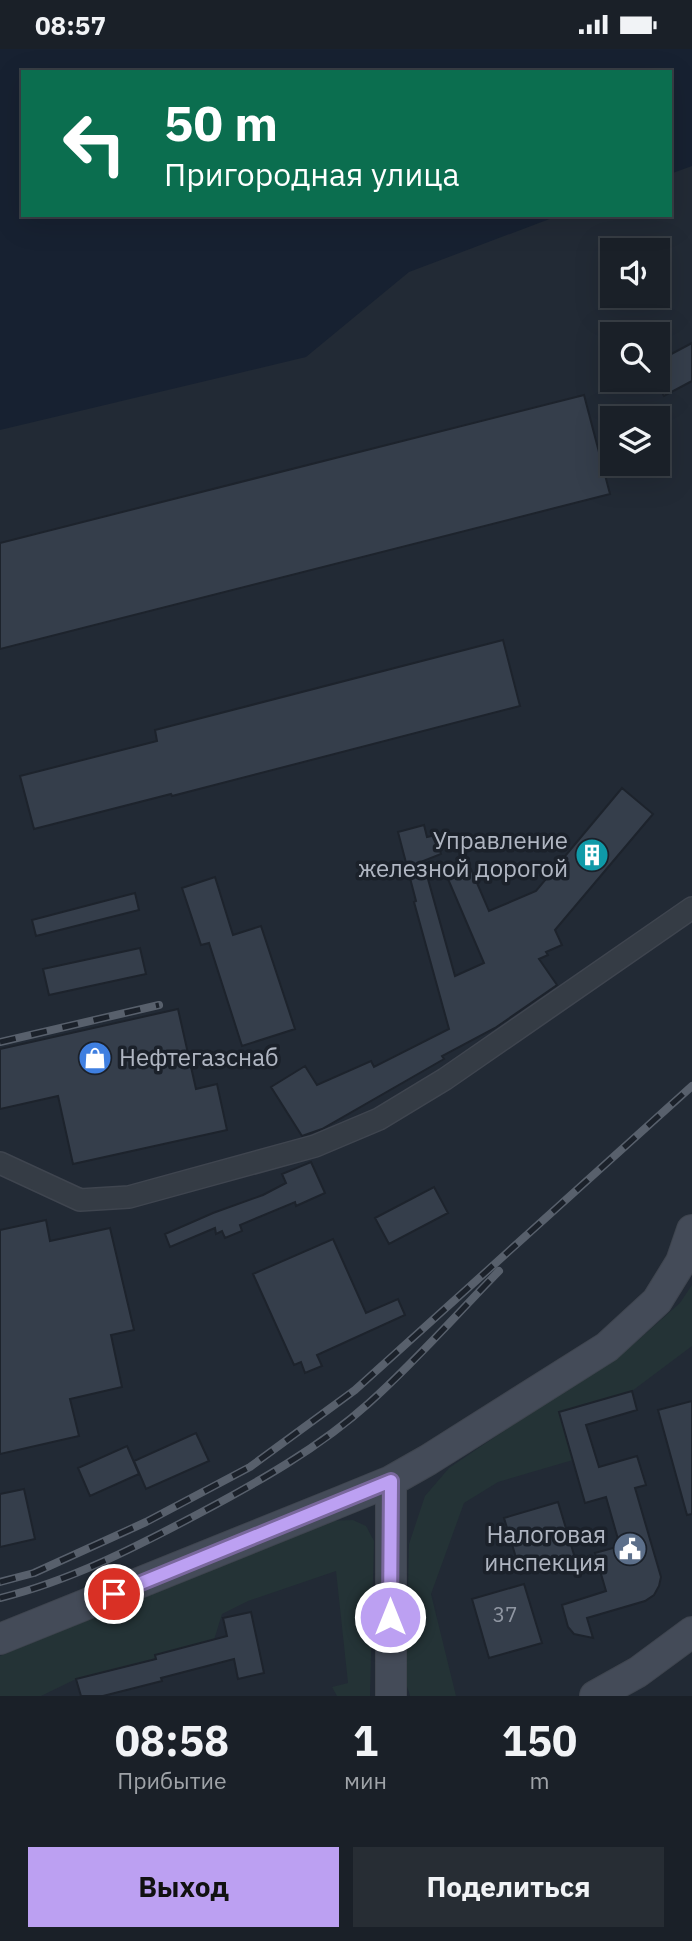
<!DOCTYPE html>
<html lang="ru">
<head>
<meta charset="utf-8">
<style>
	body { margin:0; font-family:"IBM Plex Sans",sans-serif; background:#272d34; color:#f1f3f6; height:100vh; display:flex; flex-direction:column; font-size:26px; white-space:nowrap }
	* { box-sizing:border-box; margin:0 }
	p { font-size:23px; color:#9fa3a8 }
	.icon { flex:none; width:38px; height:38px; fill:none; stroke:currentColor; stroke-width:2; stroke-linecap:round; stroke-linejoin:round }
	.map { position:relative; height:1647px; overflow:hidden }
	.sheet { display:flex; flex-direction:column; background:#1a2028; flex:1 }
	.sheet>* { flex:none }
	.banner { position:absolute; left:21px; top:21px; width:651px; height:147px; border-radius:0px; box-shadow:0 7px 28px #0002,0 0 0 2px #383e45; background:#0b6e4f; color:#fff; overflow:hidden }
	.controls { position:absolute; left:600px; top:189px; display:grid; gap:14px }
	.controls a { display:grid; place-items:center; width:70px; height:70px; border-radius:0px; background:#1a2028; box-shadow:0 7px 28px #0002,0 0 0 2px #383e45; font-size:35px }
	.pin { position:absolute; display:grid; place-items:center; width:60px; height:60px; color:#fff; margin:-30px; border:4px solid #fff; border-radius:50%; box-shadow:0 2px 7px #0007 }
	.me { position:absolute; width:77px; margin:-38px; rotate:0deg; stroke-linejoin:round; filter:drop-shadow(0 0 5px #0008) }
	.turn { display:flex; align-items:center; gap:24px; height:147px; padding:0 28px; font-size:32px }
	.turn .icon { width:91px; height:91px; stroke-width:2.5 }
	.turn b { display:block; font-size:49px; line-height:60px }
	.eta { display:flex; justify-content:space-evenly; align-items:center; height:119px; text-align:center }
	.eta b { font-size:42px; font-weight:700; line-height:49px }
	.button { display:flex; gap:14px; margin-top:auto; padding:14px 28px }
	.button a { flex:1; height:80px; border-radius:0px; background:#bca0f2; color:#111; font-size:28px; font-weight:700; line-height:80px; text-align:center }
	.button a+a { background:#272d34; color:#f1f3f6 }
	.status { display:flex; justify-content:space-between; align-items:center; height:49px; padding:0 35px; background:#1a2028; direction:ltr }
	.status svg { height:19px; fill:currentColor }
	.map>svg:first-child { display:block }
	.green { fill:#243336 }
	.water { fill:#172131 }
	.building { fill:#353e4b; stroke:#1d232c; stroke-width:2 }
	.lines { fill:none; stroke-linecap:round; stroke-linejoin:round }
	.minor-casing { stroke:#3f454f; stroke-width:24 }
	.secondary-casing { stroke:#3f454f; stroke-width:32 }
	.minor { stroke:#353c45; stroke-width:21 }
	.secondary { stroke:#444b58; stroke-width:30 }
	.rail-casing { stroke:#58606c; stroke-width:8 }
	.rail { stroke:#1b212a; stroke-width:5; stroke-dasharray:16; stroke-linecap:butt }
	.route-casing { stroke:#7a689d; stroke-width:18 }
	.route { stroke:#bca0f2; stroke-width:12 }
	.labels { text-anchor:middle; stroke-width:7; stroke-linejoin:round; paint-order:stroke }
	.number-label { font-size:21px; fill:#8f96a2 }
	.poi-label { font-size:24px; fill:#b0b6c2; stroke:#1b212a; text-anchor:end }
</style>
</head>
<body>
<div class="status"><b>08:57</b><svg viewBox="0 0 49 12"><path d="M0 12V9h3v3zM5 12V6h3v6zM10 12V3h3v9zM15 12V0h3v12zM26 1h20v11H26zM47 4h2v5h-2z"/></svg></div>
<div class="map">
<svg width="692" height="1647" viewBox="0 0 692 1647">
	<rect width="100%" height="100%" fill="#222a35"/>
	<path class="green" d="M692,1236V1297L632,1342L559,1363L573,1411L498,1433L464,1454L431,1545L456,1647H410L406,1634L409,1495L425,1447L449,1419L637,1292L680,1254Z
		M353,1471L366,1477L374,1492L370,1647H337L332,1638L348,1634L336,1522L248,1552L222,1565L214,1591L156,1606V1610L76,1630L41,1647H0V1607L323,1472Z"/>
	<path class="water" d="M0,0H692V117L670,125V23H23V166H560L409,223L306,308L0,381Z"/>
	<path class="building" d="M692,294V332L664,347L658,336V312Z
		M584,346L610,445L0,600V494Z
		M503,591L520,657L172,747L171,745L34,780L20,727L157,692L155,681Z
		M622,739L653,765L555,881L562,896L546,903L548,906L539,910L557,936L495,979L442,1007L444,1010L322,1080L302,1087L271,1038L305,1017L317,1036L371,1012L374,1018L449,980L414,853L416,852L398,783L424,776L427,788L436,786L441,805L423,812L455,927L484,914L448,830L471,820L489,862L536,842Z
		M215,828L233,886L261,877L295,980L242,997L209,894L201,896L182,839Z
		M135,844L139,861L36,887L32,871Z
		M140,899L146,925L49,946L43,920Z
		M178,960L196,1040L217,1035L227,1081L73,1115L58,1047L0,1060V1000Z
		M311,1113L325,1144L296,1157L295,1153L240,1176L242,1182L225,1189L222,1182L216,1185L215,1179L170,1198L165,1185L213,1164L263,1146L286,1134L282,1125Z
		M434,1138L448,1164L389,1195L375,1169Z
		M46,1171L50,1192L110,1179L134,1281L111,1286L122,1338L70,1350L79,1387L0,1405V1181Z
		M333,1190L366,1264L398,1250L405,1266L317,1306L322,1317L305,1324L301,1313L294,1316L253,1225Z
		M632,1342L637,1361L586,1376L599,1418L637,1407L646,1436L635,1439L661,1528L659,1537L654,1546L645,1552L587,1569L593,1589L574,1585L568,1578L562,1556L606,1542L595,1504L620,1497L606,1448L585,1454L559,1363Z
		M692,1352V1465L687,1466L658,1361Z
		M196,1384L209,1412L146,1440L134,1412Z
		M127,1397L139,1425L90,1447L78,1419Z
		M24,1440L35,1490L0,1498V1445Z
		M558,1453L575,1509L521,1525L504,1469Z
		M524,1535L542,1594L489,1609L472,1550Z
		M251,1563L264,1624L238,1630L234,1610L161,1629L162,1632L103,1647H81L76,1630L156,1610L155,1606L227,1587L223,1569Z"/>
	<g class="lines">
		<defs>
			<path id="minor" d="M0,1114L80,1151L129,1148L315,1097L379,1070L445,1030L692,859"/>
			<path id="secondary" d="M0,1590L342,1452L391,1432L428,1411L607,1298L657,1252L681,1213L692,1181
				M391,1647V1432
				M595,1647L638,1623L692,1583"/>
		</defs>
		<use href="#minor" class="minor-casing"/>
		<use href="#secondary" class="secondary-casing"/>
		<use href="#minor" class="minor"/>
		<use href="#secondary" class="secondary"/>
		<defs>
			<path id="rail" d="M0,993L159,956
				M0,1533L34,1524L146,1473L250,1418L355,1341L692,1037
				M0,1549C70,1532 136,1498 200,1464C258,1433 319,1399 369,1354C415,1313 456,1266 499,1222"/>
		</defs>
		<use href="#rail" class="rail-casing"/>
		<use href="#rail" class="rail"/>
	</g>
	<g class="lines">
		<defs>
			<path id="route" d="M114,1545L391,1432L390,1568"/>
		</defs>
		<use href="#route" class="route-casing"/>
		<use href="#route" class="route"/>
	</g>
	<defs>
		<symbol id="building-disc" viewBox="-11 -11 22 22"><circle r="9.5" fill="#0f9aa8" stroke="#1b212a"/><path d="M-4-6H4V6H1V3H-1V6H-4ZM-2.5-4.3h1.7v1.8h-1.7ZM.8-4.3h1.7v1.8H.8ZM-2.5-1h1.7V.8h-1.7ZM.8-1h1.7V.8H.8Z" fill="#fff"/></symbol>
		<symbol id="shop-disc" viewBox="-11 -11 22 22"><circle r="9.5" fill="#3f7fe0" stroke="#1b212a"/><path d="M-5-2.5h2.3a2.7 3.5 0 0 1 5.4 0H5L5.5 6h-11ZM-1.5-2.5h3a1.5 2.3 0 0 0-3 0Z" fill="#fff"/></symbol>
		<symbol id="civic-disc" viewBox="-11 -11 22 22"><circle r="9.5" fill="#5c6f8a" stroke="#1b212a"/><path d="M-.6-6.5H3V-4.5H.6V-3L4-1V1h2V6H-6V1h2V-1L-.6-3ZM-1.2 2.5V6h2.4V2.5Z" fill="#fff"/></symbol>
	</defs>
	<g fill-rule="evenodd">
		<use href="#building-disc" x="573" y="787" width="38" height="38"/>
		<use href="#shop-disc" x="76" y="990" width="38" height="38"/>
		<use href="#civic-disc" x="611" y="1481" width="38" height="38"/>
	</g>
	<g class="labels">
		<g class="number-label">
			<text x="505" y="1573">37</text>
		</g>
		<g class="poi-label">
			<text x="568" y="800">Управление<tspan x="568" dy="28">железной дорогой</tspan></text>
			<text x="119" y="1017" text-anchor="start">Нефтегазснаб</text>
			<text x="606" y="1494">Налоговая<tspan x="606" dy="28">инспекция</tspan></text>
		</g>
	</g>
</svg>
<div class="controls">
<a><svg class="icon" aria-label="sound" viewBox="0 0 24 24"><path d="M4 9h4l5-4v14l-5-4H4zM17 9q2 3 0 6"/></svg></a>
<a><svg class="icon" aria-label="search" viewBox="0 0 24 24"><circle cx="10" cy="10" r="6"/><path d="M15 15l6 6"/></svg></a>
<a><svg class="icon" aria-label="layers" viewBox="0 0 24 24"><path d="M12 4l9 5-9 5-9-5zM3 14l9 5 9-5"/></svg></a>
</div>
<div class="pin" style="left:114px;top:1545px;background:#d93025"><svg class="icon" aria-label="arrive" viewBox="0 0 24 24"><path d="M6 21V4h12l-3 4 3 4H6"/></svg></div>
<svg class="me" style="left:390px;top:1568px" viewBox="-20 -20 40 40"><circle r="17" fill="#bca0f2" stroke="#fff" stroke-width="3"/><path d="M0-11L8 9 0 5-8 9z" fill="#fff"/></svg>
<div class="banner">
<div class="turn"><svg class="icon" aria-label="left" viewBox="0 0 24 24"><path d="M17 20v-9H6M10 6l-5 5 5 5"/></svg><div><b>50 m</b>Пригородная улица</div></div>
</div>
</div>
<section class="sheet">
<div class="eta">
<div><b>08:58</b><p>Прибытие</p></div>
<div><b>1</b><p>мин</p></div>
<div><b>150</b><p>m</p></div>
</div>
<div class="button"><a>Выход</a><a>Поделиться</a></div>
</section>
</body>
</html>
